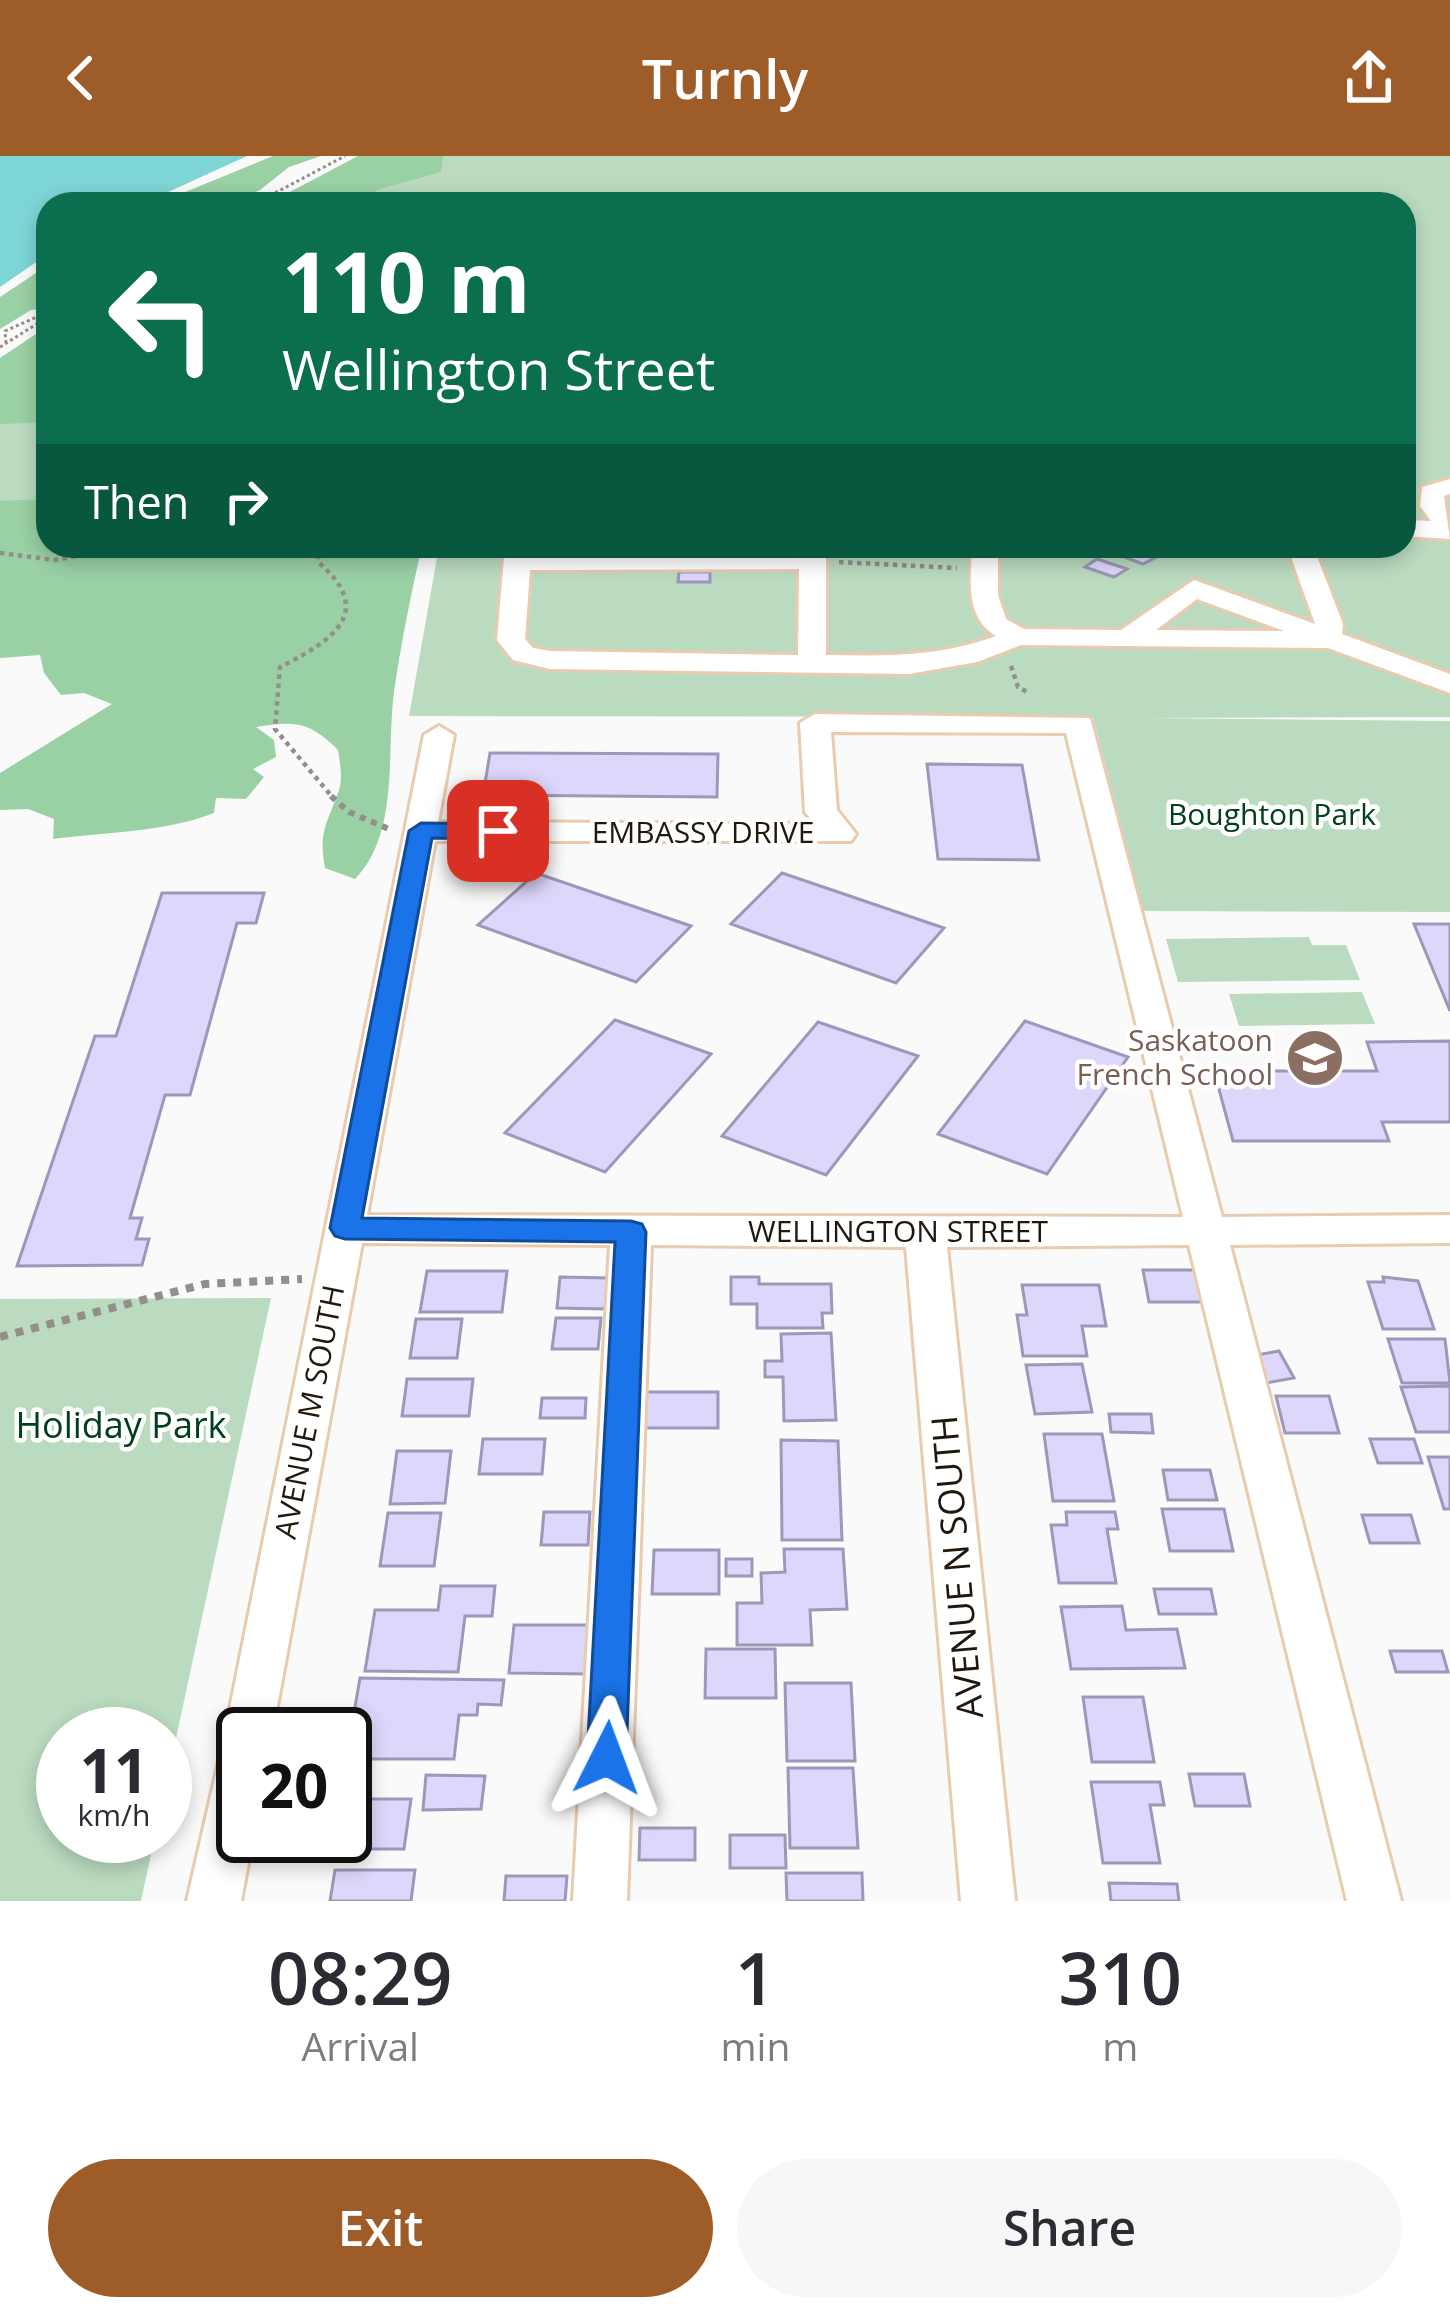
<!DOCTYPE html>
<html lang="en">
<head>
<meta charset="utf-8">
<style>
	body { margin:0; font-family:"Open Sans",sans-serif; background:#f7f7f7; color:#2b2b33; height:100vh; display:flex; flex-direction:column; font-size:45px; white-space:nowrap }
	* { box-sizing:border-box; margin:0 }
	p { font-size:39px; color:#7c7c81 }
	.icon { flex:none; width:66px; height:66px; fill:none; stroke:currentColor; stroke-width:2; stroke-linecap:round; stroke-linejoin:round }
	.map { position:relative; height:1745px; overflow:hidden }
	.side { display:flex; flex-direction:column; background:#fff; flex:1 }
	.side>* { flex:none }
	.hud { position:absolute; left:36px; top:36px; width:1380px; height:366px; border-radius:36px; box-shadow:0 6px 18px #0003; background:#0b6e4f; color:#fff; overflow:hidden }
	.speed { position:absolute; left:36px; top:1551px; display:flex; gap:24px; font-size:60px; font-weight:700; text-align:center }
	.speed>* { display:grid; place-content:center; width:156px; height:156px; border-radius:50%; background:#fff; box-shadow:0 6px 18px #0003; line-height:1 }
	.speed small { font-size:30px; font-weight:400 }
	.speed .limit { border:6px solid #111; border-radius:18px; background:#fff; color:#111 }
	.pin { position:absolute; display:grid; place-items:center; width:102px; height:102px; color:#fff; margin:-51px; border-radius:24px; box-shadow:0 6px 18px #0006 }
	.me { position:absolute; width:132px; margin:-66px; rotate:3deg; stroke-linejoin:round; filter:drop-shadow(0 0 9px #0008) }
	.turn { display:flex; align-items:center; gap:42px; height:252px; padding:0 48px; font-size:54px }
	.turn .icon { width:156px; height:156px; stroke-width:2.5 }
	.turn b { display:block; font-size:84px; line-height:102px }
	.then { display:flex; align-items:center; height:114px; padding:0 48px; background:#0003; gap:24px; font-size:45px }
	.eta { display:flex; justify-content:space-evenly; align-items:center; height:204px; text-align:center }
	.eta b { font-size:72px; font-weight:600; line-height:84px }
	.cta { display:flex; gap:24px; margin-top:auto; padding:24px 48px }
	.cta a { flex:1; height:138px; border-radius:72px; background:#9e5d28; color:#fff; font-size:48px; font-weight:600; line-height:138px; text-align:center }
	.cta a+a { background:#f7f7f7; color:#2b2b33 }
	header { display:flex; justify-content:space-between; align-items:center; height:156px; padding:0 48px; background:#9e5d28; color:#fff; font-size:54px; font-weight:600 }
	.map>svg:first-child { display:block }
	.green { fill:#badbc0 }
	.forest { fill:#99d0a4 }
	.water { fill:#7ed5d5 }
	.building { fill:#ddd7fb; stroke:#9d97b9; stroke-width:3 }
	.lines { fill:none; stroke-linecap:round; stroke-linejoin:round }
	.minor-casing { stroke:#e9cbb0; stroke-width:6 }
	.path-far3 { stroke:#948e8a; stroke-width:3; stroke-dasharray:3 3; stroke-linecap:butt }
	.path-far2 { stroke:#948e8a; stroke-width:4.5; stroke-dasharray:4.5 4.5; stroke-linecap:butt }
	.path-far1 { stroke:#948e8a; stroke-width:6; stroke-dasharray:6 6; stroke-linecap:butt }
	.path { stroke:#948e8a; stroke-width:8; stroke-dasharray:8 8; stroke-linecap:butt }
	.minor { fill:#fff; fill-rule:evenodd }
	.route { fill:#1a73e8; stroke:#114b97; stroke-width:3 }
	.labels { text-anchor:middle; stroke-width:9; stroke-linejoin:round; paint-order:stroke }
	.park-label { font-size:30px; fill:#004119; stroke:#fff }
	.street-label { font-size:30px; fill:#22170d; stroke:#fff }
	.education-label { font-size:30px; fill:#785e54; stroke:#fff; text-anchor:end }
	.near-park-label { font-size:36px; fill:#004119; stroke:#fff }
	.near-street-label { font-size:36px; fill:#22170d; stroke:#fff }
</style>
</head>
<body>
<header><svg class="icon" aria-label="back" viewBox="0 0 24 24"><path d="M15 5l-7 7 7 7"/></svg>Turnly<svg class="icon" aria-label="share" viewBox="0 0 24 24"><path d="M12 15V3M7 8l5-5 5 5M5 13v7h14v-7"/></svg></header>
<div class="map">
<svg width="1450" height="1745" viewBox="0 0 1450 1745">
	<rect width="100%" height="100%" fill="#fafafa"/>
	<path class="green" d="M381,0H1450V561L1142,562L1450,565V756L1143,755L1093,561L409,560L439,390H1404V48H291Z
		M48,189V360H0V223Z
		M1309,781L1312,789H1346L1360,824L1178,826L1166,783Z
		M1362,836L1375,868L1239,870L1229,838Z
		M271,1142L165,1633V1578H63V1680H155L141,1745H0V1143Z"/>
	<path class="forest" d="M273,0H321L289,11L260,34L226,48H156Z
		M358,0H443L441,16L377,34L355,48H267Z
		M48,109V152L31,154L0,173V141Z
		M48,170V266L0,268V202Z
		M48,343V390H422C411,438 401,487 394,536C386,595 400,677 355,723L325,712C318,674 328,667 339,634C343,622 340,607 338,594C309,565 295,565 256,571L274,584L276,601L253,613L264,621L246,643L216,642L214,657C167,676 105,676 53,683L54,663L28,653L0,654V617L112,548L84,537L61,539L44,517L40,499L0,502V345Z"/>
	<path class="water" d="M0,0H247L142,48H48V98L0,131Z"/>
	<path class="building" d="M1095,390H1140L1162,398L1143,408Z
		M1097,403L1127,413L1114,421L1085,411Z
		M679,416H710V426H678Z
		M490,597L718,598L717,641L483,639Z
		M927,608L1022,609L1039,704L938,703Z
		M536,717L691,770L636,826L478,769Z
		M782,717L944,772L896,827L731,768Z
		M162,737H264L256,767H237L190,939H165L130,1062H142L136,1083H149L142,1109L17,1110L95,880H116Z
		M1414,768H1450V855Z
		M615,864L711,898L605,1016L505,977Z
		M1025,865L1128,901L1047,1018L938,978Z
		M818,866L918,900L826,1019L722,980Z
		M1450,885V966H1382L1389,985H1233L1214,915H1377L1367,886Z
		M1143,1114H1197L1205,1146H1149Z
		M427,1115H507L502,1156H420Z
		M560,1121L609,1122L607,1153L557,1152Z
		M731,1121H759V1128H831L832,1157H822L823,1172H757V1148H731Z
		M1383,1121L1418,1125L1434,1173H1383L1368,1126H1384Z
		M1022,1129H1099L1106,1170H1082L1087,1200H1023L1017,1159H1027Z
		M556,1162H601L598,1193H552Z
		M416,1163H462L457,1202H410Z
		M831,1177L836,1264L784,1265L783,1221H765V1205H782L781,1178Z
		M1388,1183H1445L1450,1227H1402Z
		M1279,1195L1294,1222L1266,1227L1251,1200Z
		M1082,1208L1092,1256L1035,1258L1026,1209Z
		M407,1223H473L469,1260H402Z
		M1450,1230V1276H1416L1401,1231Z
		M645,1236H718V1272H644Z
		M1276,1240H1329L1339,1277H1285Z
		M542,1242H586L585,1262H540Z
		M1109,1258H1151L1153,1277L1111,1276Z
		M1044,1278H1102L1114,1345H1053Z
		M483,1283H545L542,1318H479Z
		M1370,1283H1414L1422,1307H1378Z
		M781,1284L838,1285L842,1384H782Z
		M397,1295H451L445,1347L390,1348Z
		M1428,1301H1450V1353H1444Z
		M1163,1314H1210L1217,1344H1168Z
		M1162,1353H1224L1233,1395H1170Z
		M544,1356H590L588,1389H541Z
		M1066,1356H1115L1118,1373H1107L1116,1427H1059L1051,1369H1067Z
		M388,1357H441L434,1410H380Z
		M1362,1359H1411L1419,1387H1370Z
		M784,1393H843L847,1453L810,1454L812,1489H737V1447H762L761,1417L785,1416Z
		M654,1394H719V1438H652Z
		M726,1403H752V1420H726Z
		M441,1430H495L492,1460H465L458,1516L365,1515L375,1454H438Z
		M1154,1433H1211L1216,1458H1159Z
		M1122,1450L1126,1474L1177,1473L1185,1512L1071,1513L1061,1451Z
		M514,1469H591L588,1518L509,1517Z
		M706,1493H775L776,1542H705Z
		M1390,1495H1442L1448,1516H1396Z
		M360,1522L504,1524L501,1549L478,1548L477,1559H459L454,1603H346Z
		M785,1527H851L855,1605H787Z
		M1083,1541H1143L1154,1606H1092Z
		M788,1612H853L858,1692H790Z
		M1189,1618H1244L1250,1650H1195Z
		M426,1619L485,1620L481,1653L423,1654Z
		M1091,1626H1160L1164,1649H1150L1160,1707H1103Z
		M355,1643H411L404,1693H348Z
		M640,1672H695V1704H639Z
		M730,1679H785L786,1712H730Z
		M335,1714H415L411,1745H330Z
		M786,1717H862L863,1745H787Z
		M506,1720H567L565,1745H504Z
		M1109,1727L1177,1728L1179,1745H1111Z"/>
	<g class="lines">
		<defs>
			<path id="minor" d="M1450,323V338L1444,340L1450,383L1404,380V364L1431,365L1420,350L1422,331Z
				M505,390H531V398L800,397V390H826V499C886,500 939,501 996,480C964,461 971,422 972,390H998V439L1006,463L1024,473L1121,474L1194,424L1315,468L1287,390H1313L1343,468L1342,478L1450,518V537L1328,492L1021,489L977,506L909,518L550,513L513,504L497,484ZM799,413L798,499L550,495L533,492L525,483L530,414ZM1197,443L1284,475L1156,474Z
				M815,558L1090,562L1222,1061L1450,1059V1087L1230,1089L1401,1745H1347L1189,1089L947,1091L1015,1745H961L906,1091L651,1089L627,1745H573L610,1089L362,1087L272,1578H243V1680H253L241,1745H187L224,1583L424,579L439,570L454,579L438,666L815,668L805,656L800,567ZM831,576L1066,577L1183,1061L367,1059L435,685H851L856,678L837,654Z"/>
		</defs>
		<use href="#minor" class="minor-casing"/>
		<path class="path-far3" d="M254,48L345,0
			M6,187L5,175L48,156
			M0,191L48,161"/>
		<path class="path-far2" d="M319,390L318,406C377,456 332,485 280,511L275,573L334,643
			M0,397L55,404L130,390
			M839,406L957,412
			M1011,510L1018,531L1029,537"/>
		<path class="path-far1" d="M331,640L349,656L389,673"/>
		<path class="path" d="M0,1181L205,1128L302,1123"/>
		<use href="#minor" class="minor"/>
	</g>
	<path class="route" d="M421,667L498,668L510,675L498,683L432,682L362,1062L631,1065L642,1068L646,1076L626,1602L620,1614L607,1619L593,1614L587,1602L615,1086L345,1083L335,1080L330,1072L409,675Z"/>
	<defs>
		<symbol id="school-disc" viewBox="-11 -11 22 22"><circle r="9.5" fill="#8d6e63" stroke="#fff"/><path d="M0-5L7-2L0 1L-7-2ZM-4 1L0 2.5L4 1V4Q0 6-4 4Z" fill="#fff"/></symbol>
	</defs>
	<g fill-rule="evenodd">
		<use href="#school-disc" x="1282" y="869" width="66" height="66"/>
	</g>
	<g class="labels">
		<g class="park-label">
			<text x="1272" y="669">Boughton Park</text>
		</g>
		<g class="street-label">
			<text x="703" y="687">EMBASSY DRIVE</text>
			<text x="898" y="1086">WELLINGTON STREET</text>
			<text transform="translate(310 1256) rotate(-79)" y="10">AVENUE M SOUTH</text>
		</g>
		<g class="education-label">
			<text x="1273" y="895">Saskatoon<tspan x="1273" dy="34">French School</tspan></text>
		</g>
		<g class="near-park-label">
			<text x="121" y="1282">Holiday Park</text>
		</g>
		<g class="near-street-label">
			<text transform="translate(957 1411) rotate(-95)" y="13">AVENUE N SOUTH</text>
		</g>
	</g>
</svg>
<div class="speed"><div>11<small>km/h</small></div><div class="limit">20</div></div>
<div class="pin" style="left:498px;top:675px;background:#d93025"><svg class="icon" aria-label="arrive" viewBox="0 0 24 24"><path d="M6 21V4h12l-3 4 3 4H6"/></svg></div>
<svg class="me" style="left:607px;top:1602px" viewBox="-20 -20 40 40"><path d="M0-17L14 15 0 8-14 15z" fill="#1a73e8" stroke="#fff" stroke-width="4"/></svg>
<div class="hud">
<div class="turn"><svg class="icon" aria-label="left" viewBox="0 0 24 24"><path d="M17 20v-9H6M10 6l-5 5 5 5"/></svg><div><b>110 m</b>Wellington Street</div></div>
<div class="then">Then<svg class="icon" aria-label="right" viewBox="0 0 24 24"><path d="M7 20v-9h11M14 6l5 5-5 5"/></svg></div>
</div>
</div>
<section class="side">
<div class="eta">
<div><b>08:29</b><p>Arrival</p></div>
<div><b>1</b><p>min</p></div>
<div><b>310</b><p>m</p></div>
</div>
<div class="cta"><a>Exit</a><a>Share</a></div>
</section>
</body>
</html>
